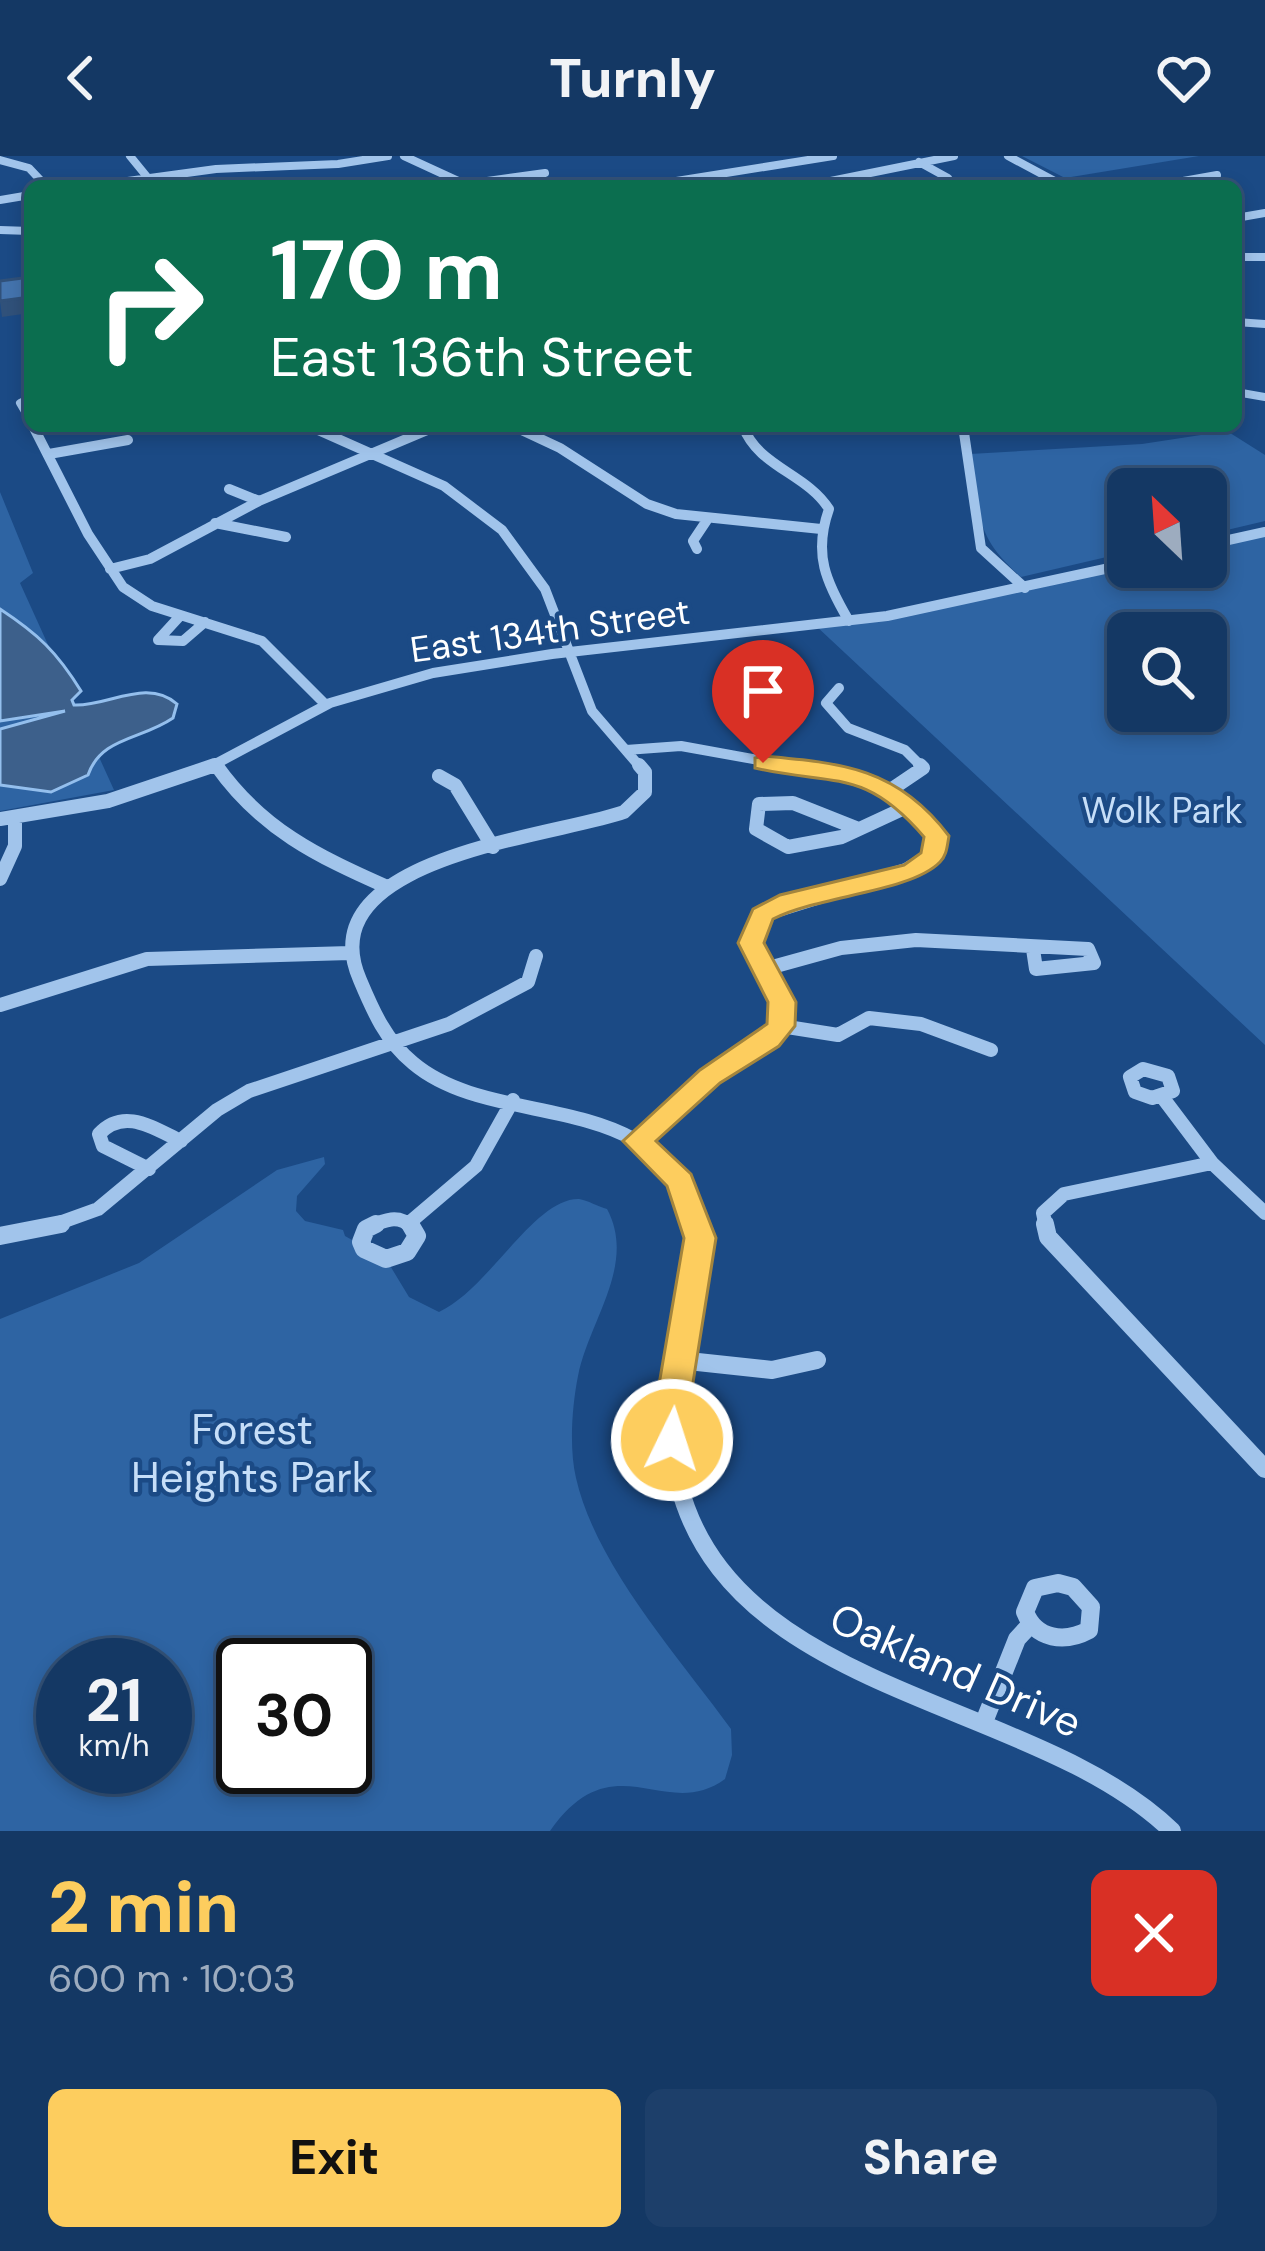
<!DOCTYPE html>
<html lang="en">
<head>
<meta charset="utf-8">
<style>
	body { margin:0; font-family:"DM Sans",sans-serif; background:#1d3f6a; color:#f1f3f6; height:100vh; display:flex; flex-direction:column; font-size:45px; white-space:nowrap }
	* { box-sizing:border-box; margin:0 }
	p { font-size:39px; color:#9dacbf }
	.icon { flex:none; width:66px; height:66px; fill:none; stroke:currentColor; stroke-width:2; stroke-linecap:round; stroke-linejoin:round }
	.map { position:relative; height:1675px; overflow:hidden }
	.drawer { display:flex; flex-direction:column; background:#143864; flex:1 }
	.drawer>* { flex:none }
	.banner { position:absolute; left:24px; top:24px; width:1218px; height:252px; border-radius:18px; box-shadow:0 6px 18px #0003,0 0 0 3px #335278; background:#0b6e4f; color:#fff; overflow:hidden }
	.needle { width:78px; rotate:335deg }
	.buttons { position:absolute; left:1107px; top:312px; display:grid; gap:24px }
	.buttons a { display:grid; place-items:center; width:120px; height:120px; border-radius:18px; background:#143864; box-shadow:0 6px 18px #0003,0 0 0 3px #335278; font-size:60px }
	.speed { position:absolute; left:36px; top:1482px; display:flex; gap:24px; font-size:60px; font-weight:700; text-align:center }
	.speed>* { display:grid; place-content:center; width:156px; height:156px; border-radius:50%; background:#143864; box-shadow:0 6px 18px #0003,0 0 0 3px #335278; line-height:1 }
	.speed small { font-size:30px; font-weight:400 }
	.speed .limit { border:6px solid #111; border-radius:18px; background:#fff; color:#111 }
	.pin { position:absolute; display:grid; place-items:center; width:102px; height:102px; color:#fff; margin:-123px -51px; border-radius:50% 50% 50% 0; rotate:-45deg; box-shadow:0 0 12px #0007 }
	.pin .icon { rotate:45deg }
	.me { position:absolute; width:132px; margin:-66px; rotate:4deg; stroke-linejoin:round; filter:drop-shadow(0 0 9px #0008) }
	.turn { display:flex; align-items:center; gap:42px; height:252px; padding:0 48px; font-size:54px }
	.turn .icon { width:156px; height:156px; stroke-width:2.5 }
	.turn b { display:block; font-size:84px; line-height:102px }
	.round { display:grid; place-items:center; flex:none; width:126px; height:126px; border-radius:18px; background:#1d3f6a }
	.summary { display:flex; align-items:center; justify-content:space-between; height:204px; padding:0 48px }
	h1 { font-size:72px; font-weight:800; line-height:90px; color:#fdcd5e }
	.cta { display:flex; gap:24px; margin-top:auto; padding:24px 48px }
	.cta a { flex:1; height:138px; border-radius:18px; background:#fdcd5e; color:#111; font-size:48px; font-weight:800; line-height:138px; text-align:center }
	.cta a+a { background:#1d3f6a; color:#f1f3f6 }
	header { display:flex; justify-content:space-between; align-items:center; height:156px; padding:0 48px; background:#143864; font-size:54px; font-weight:800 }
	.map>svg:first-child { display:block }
	.green { fill:#2e64a3; fill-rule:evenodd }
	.water { fill:#3d608b; stroke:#94bfed; stroke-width:3 }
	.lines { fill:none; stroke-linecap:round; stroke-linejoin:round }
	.minor-far3 { stroke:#a1c4eb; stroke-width:8 }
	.minor-far2 { stroke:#a1c4eb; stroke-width:10 }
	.minor-far1 { stroke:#a1c4eb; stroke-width:14 }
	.minor { stroke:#a1c4eb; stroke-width:18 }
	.shaded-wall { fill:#30517a }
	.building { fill:#4474ae; stroke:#30517a; stroke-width:3 }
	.route { fill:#fdcd5e; stroke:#a4853d; stroke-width:3 }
	.labels { text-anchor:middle; stroke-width:9; stroke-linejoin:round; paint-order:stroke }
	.street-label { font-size:36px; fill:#fff; stroke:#1b4a85 }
	.park-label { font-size:36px; fill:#c6def8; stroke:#1b4a85 }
	.near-park-label { font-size:42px; fill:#c6def8; stroke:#1b4a85 }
	.near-street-label { font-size:42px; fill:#fff; stroke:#1b4a85 }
</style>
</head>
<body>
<header><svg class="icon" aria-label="back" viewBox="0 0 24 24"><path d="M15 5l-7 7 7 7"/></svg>Turnly<svg class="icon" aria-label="heart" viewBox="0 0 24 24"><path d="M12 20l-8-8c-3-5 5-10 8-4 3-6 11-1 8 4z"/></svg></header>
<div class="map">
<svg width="1265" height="1675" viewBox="0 0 1265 1675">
	<rect width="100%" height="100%" fill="#1b4a85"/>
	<path class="green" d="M1022,0H1199L1065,22Z
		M1227,275L1265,299V365L1206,379V333H1128V396L1021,421C973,379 980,357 970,298L1142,288Z
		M0,336L33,417L20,427L114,634L0,655Z
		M1265,376V889L815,469L1128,411H1206V389ZM1128,477H1206V555H1128Z
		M324,1001L325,1008L297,1040L296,1055L305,1065L343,1074L345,1080L386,1103L409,1141L439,1156C489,1133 534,1042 579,1043C587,1044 599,1051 607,1053C637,1109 589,1164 578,1220C572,1250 569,1292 576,1322C596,1410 679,1501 731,1573L732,1599L725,1623C665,1667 614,1584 550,1675H0V1163L139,1107L277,1014ZM63,1509H165V1611H63ZM243,1509H345V1611H243Z"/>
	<path class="water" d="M0,453C38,478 57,496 81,535L72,544L74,549C107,551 147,521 177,548L173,562C141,584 101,581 88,619L51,636L0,629V573L65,555L0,565Z"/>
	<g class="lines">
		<path class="minor-far3" d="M130,0L148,22
			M404,0L469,30
			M1008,0L1064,30
			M0,4L29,12L46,30
			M919,6L948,22
			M466,28L545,17
			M91,30L216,13L338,8L388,0
			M645,30L833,0
			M806,30L954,0
			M1155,30L1217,19
			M0,44L30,39
			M1236,62L1265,57
			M0,74L30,75
			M1236,101H1265
			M1236,166L1265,168
			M1236,236L1265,241
			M30,242L20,247L30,264"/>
		<path class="minor-far2" d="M33,270L88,378L123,431L152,450L262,485L324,547
			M309,270L444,330L502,374L545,433L592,555L641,612
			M513,270L560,292L647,348L676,358L821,373
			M743,270C758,311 806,317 829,353C813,398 826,426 849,465
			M963,270L981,392L1025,432
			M49,298L128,284
			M229,333L259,345
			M215,367L286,381
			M1206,389L1265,376
			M697,393L693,385L707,364
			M110,413L150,403L259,345L437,270
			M180,460L158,484L183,485L205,466
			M839,532L826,547L848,572L905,594L923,612
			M626,594L681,590L803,612
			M208,612L330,547L433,517L552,498L887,460L1128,408"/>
		<path class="minor-far1" d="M216,609C261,673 317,700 387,731
			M639,609L645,616V636L624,656C553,681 306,701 360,824C373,855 386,885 413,907C497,978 663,926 698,1071
			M439,620L455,629L493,691
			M889,635L923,612L920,609
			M0,663L108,645L215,609
			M856,672L793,647L759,648L756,673L788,691L842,681L911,649
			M0,723L15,690V661
			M765,813L841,792L916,784L1088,793L1094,807L1036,813L1033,793
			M0,849L147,803L350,797
			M781,870L838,879L869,862L921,868L991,894
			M1143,913L1168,920L1173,935L1152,942L1135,936L1130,921Z
			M1163,942L1212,1007L1265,1057
			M638,985L710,920L769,884L781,870L782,846L751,787L762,759L906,714L934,697L937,680C898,624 843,618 779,609
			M149,1013L103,990L99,978C124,951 153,972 181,985
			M409,1067L476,1010L513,944
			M48,1071L98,1053L217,954L249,935L449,868L528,826L536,800
			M370,1071C384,1064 399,1058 411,1071
			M1046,1071L1043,1057L1064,1038L1212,1007"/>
		<path class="minor" d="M376,1068L366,1073L361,1086L364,1093L386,1103L407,1096L417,1080L410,1068
			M697,1068C716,1151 654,1234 679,1329C734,1541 1035,1542 1172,1675
			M1045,1068L1048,1081L1265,1313
			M0,1080L61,1068
			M679,1204L772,1214L817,1204
			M1058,1427L1073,1431L1091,1451L1089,1474C1065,1487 1036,1484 1025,1456L1035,1432Z
			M984,1566L1017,1483L1030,1469"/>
	</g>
	<path class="shaded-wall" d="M30,141V157L2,161L0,145Z"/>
	<path class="building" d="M30,121V141L0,145V125Z"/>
	<path class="route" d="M763,600C843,607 898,612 949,680C947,690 947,699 940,706C911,736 817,740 773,763L764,787L796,846L795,870L779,890L720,927L656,985L691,1018L716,1082L688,1258L689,1284L684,1294L672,1298L660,1294L654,1258L684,1082L667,1030L623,985L700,914L767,868L768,846L738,787L753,753L780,739L904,709L921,697L924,681C864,611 834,630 755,612V602Z"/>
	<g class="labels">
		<g class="street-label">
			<text transform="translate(550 474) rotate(-8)" y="13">East 134th Street</text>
		</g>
		<g class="park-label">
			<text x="1162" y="667">Wolk Park</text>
		</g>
		<g class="near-park-label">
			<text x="252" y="1288">Forest<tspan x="252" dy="48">Heights Park</tspan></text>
		</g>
		<g class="near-street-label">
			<text transform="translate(956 1514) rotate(24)" y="15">Oakland Drive</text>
		</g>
	</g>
</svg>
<div class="buttons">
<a><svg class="needle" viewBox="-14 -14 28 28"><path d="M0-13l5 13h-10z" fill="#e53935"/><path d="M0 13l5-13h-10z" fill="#9dacbf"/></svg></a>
<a><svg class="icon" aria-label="search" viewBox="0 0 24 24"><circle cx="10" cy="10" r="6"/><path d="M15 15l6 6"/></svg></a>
</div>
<div class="speed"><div>21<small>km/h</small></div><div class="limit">30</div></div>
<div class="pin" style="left:763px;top:607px;background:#d93025"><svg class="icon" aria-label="arrive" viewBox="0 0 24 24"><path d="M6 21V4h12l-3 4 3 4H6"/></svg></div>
<svg class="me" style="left:672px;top:1284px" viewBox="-20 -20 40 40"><circle r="17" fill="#fdcd5e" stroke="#fff" stroke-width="3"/><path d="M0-11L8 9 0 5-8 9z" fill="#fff"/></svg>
<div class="banner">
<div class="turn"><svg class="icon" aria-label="right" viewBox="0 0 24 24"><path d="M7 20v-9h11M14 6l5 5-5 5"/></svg><div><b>170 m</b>East 136th Street</div></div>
</div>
</div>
<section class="drawer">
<div class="summary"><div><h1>2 min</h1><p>600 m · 10:03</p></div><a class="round" style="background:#d93025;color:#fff"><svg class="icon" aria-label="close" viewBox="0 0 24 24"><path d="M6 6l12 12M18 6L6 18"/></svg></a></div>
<div class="cta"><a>Exit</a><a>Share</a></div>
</section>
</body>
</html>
